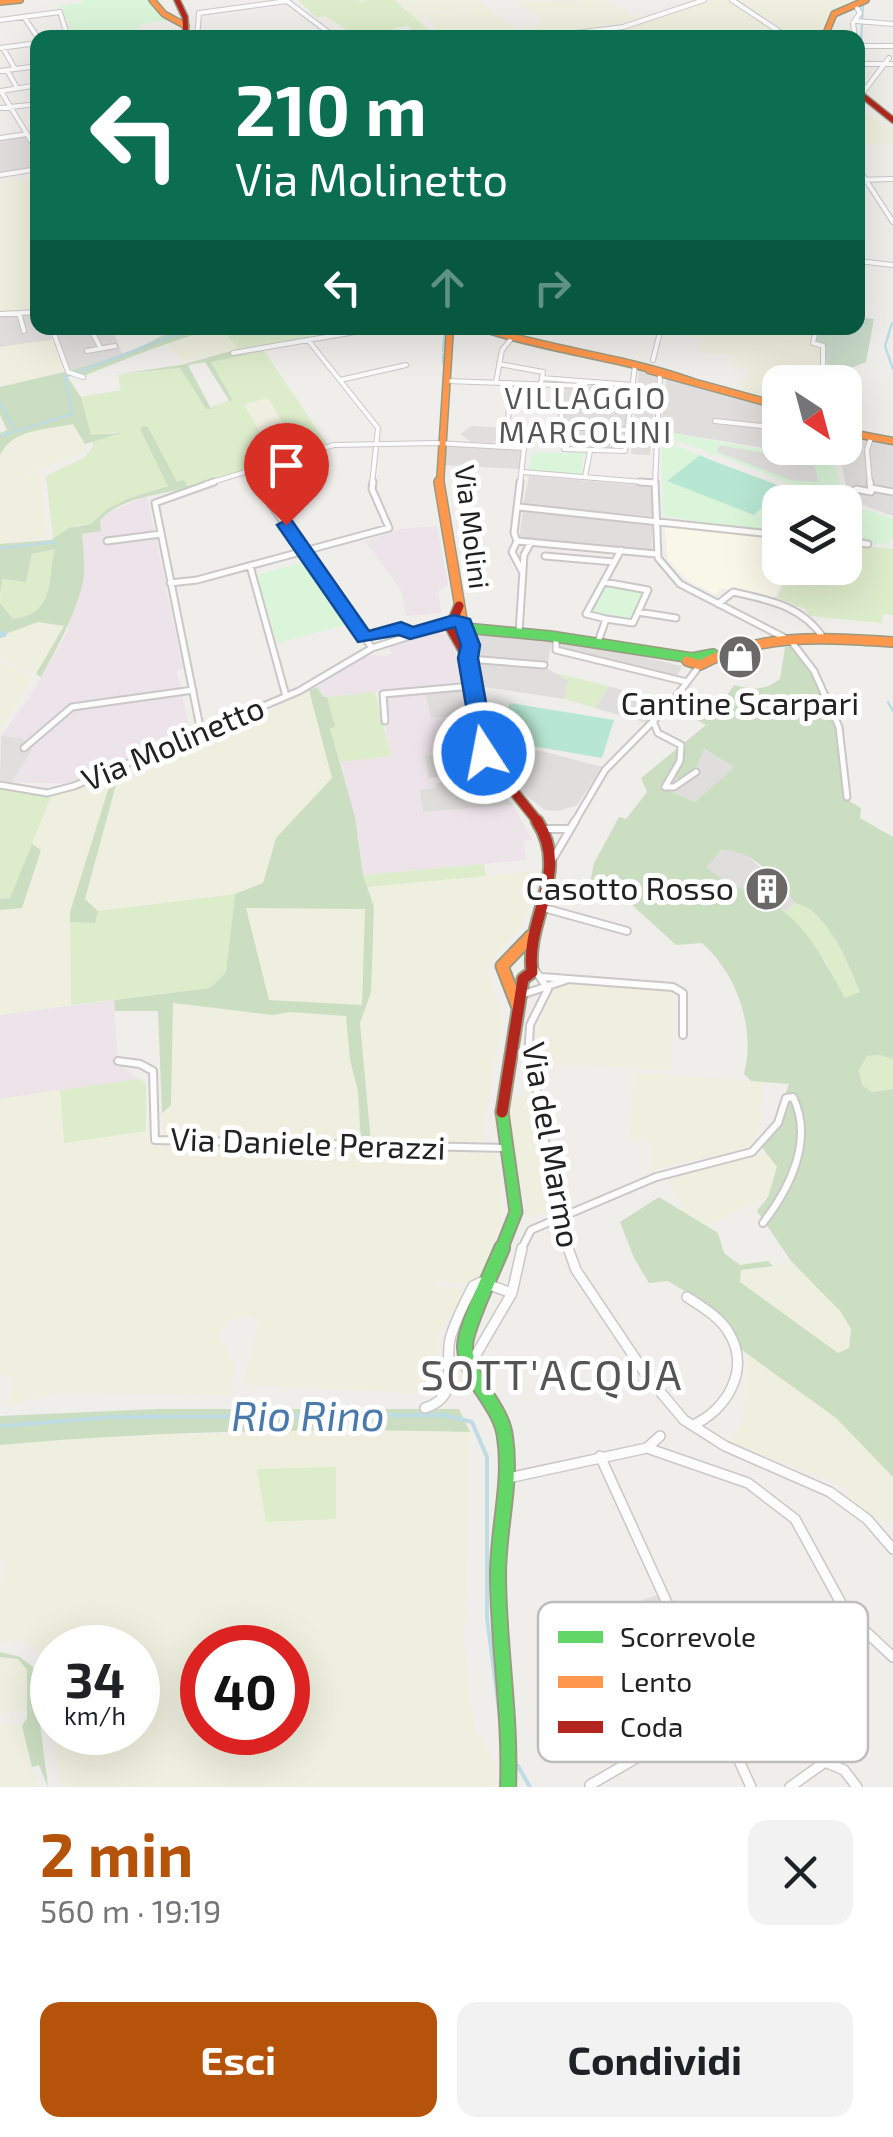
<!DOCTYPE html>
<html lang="it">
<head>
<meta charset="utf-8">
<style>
	body { margin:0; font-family:"Exo 2",sans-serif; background:#f2f2f2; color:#202124; height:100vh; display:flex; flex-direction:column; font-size:38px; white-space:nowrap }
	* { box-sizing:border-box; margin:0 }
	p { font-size:32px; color:#757577 }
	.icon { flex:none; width:55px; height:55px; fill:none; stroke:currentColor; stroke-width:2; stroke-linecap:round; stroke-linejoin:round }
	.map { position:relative; height:1787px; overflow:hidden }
	.side { display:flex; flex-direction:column; background:#fff; flex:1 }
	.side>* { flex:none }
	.top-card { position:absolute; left:30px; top:30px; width:835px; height:305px; border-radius:20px; box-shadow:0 10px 40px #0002; background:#0b6e4f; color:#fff; overflow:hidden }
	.needle { width:65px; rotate:144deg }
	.tools { position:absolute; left:762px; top:365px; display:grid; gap:20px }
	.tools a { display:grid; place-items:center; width:100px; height:100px; border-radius:20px; background:#fff; box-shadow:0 10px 40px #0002; font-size:50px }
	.speed { position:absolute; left:30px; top:1625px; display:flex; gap:20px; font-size:50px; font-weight:700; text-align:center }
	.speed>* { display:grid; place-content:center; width:130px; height:130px; border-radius:50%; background:#fff; box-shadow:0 10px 40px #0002; line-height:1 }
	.speed small { font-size:25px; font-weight:400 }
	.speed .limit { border:15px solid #d22; background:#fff; color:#111 }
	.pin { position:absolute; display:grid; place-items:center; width:85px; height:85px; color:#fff; margin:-102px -42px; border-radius:50% 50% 50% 0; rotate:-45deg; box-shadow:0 0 10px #0007 }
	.pin .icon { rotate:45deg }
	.me { position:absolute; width:110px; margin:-55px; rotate:349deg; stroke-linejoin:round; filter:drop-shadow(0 0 8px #0008) }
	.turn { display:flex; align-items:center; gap:35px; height:210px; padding:0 40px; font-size:45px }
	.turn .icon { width:130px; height:130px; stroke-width:2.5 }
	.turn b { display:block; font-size:70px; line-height:85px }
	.lanes { display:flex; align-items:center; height:95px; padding:0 40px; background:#0003; justify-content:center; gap:50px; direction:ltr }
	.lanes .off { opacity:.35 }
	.round { display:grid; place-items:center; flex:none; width:105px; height:105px; border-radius:20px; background:#f2f2f2 }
	.headline { display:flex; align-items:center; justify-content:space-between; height:170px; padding:0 40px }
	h1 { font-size:60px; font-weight:700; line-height:75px; color:#b45309 }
	.primary-button { display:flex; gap:20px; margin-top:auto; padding:20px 40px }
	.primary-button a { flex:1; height:115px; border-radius:20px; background:#b45309; color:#fff; font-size:40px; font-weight:700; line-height:115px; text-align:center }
	.primary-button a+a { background:#f2f2f2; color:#202124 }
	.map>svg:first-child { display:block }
	.residential { fill:#dfdedc }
	.industrial { fill:#ede4e9 }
	.education { fill:#f8f7e8 }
	.farmland { fill:#efefdf; fill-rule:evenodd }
	.grass { fill:#ddeccb; fill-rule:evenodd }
	.forest { fill:#cbdec1; fill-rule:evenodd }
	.cemetery { fill:#cadbca }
	.park { fill:#daf5da; fill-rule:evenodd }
	.pitch { fill:#b7e6d2 }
	.parking { fill:#e0dfde }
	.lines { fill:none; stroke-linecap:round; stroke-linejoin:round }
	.stream-far1 { stroke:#bfdbe3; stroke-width:2.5 }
	.stream { stroke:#bfdbe3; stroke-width:4 }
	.canal { stroke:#bfdbe3; stroke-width:6 }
	.street-far3-casing { stroke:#c9c8c7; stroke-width:6 }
	.street-far2-casing { stroke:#c9c8c7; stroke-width:9 }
	.street-far1-casing { stroke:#c9c8c7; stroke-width:10 }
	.street-casing { stroke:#c9c8c7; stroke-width:12 }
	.fast-far2-casing { stroke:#999a82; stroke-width:12 }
	.fast-far1-casing { stroke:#999a82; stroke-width:15 }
	.fast-casing { stroke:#999a82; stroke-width:18 }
	.slow-far3-casing { stroke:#999a82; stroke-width:8 }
	.slow-far2-casing { stroke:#999a82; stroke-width:9 }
	.slow-far1-casing { stroke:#999a82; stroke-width:12 }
	.slow-casing { stroke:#999a82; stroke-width:15 }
	.jam-far2-casing { stroke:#999a82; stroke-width:8 }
	.jam-far1-casing { stroke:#999a82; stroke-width:12 }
	.jam-casing { stroke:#999a82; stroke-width:15 }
	.street-far3 { stroke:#fdfcfc; stroke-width:4 }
	.street-far2 { stroke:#fdfcfc; stroke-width:5 }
	.street-far1 { stroke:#fdfcfc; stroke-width:6 }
	.street { stroke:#fdfcfc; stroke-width:9 }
	.fast-far2 { stroke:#63d668; stroke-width:9 }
	.fast-far1 { stroke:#63d668; stroke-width:11 }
	.fast { stroke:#63d668; stroke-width:14 }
	.slow-far3 { stroke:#ff974d; stroke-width:5 }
	.slow-far2 { stroke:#ff974d; stroke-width:6 }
	.slow-far1 { stroke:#ff974d; stroke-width:9 }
	.slow { stroke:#ff974d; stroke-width:11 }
	.jam-far2 { stroke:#b3261e; stroke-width:5 }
	.jam-far1 { stroke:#b3261e; stroke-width:9 }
	.jam { stroke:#b3261e; stroke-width:11 }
	.route { fill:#1a73e8; stroke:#114b97; stroke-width:2.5 }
	.labels { text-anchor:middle; stroke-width:10; stroke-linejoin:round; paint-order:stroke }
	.far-street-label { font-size:28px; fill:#222; stroke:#fff }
	.far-neighbourhood-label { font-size:30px; letter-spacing:2.5px; fill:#555; stroke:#fff }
	.poi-label { font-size:32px; fill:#222; stroke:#fff }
	.street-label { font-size:32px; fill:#222; stroke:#fff }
	.near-neighbourhood-label { font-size:42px; letter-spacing:2.5px; fill:#555; stroke:#fff }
	.near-water-label { font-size:42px; font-style:italic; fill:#4a7aab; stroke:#fff }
	.key { fill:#fff; stroke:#bdbdbd; stroke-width:2.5 }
	.key-label { font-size:28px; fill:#222 }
</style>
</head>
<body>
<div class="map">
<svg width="893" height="1787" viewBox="0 0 893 1787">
	<rect width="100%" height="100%" fill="#f0eeeb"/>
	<path class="residential" d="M26,136L37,154V168L0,174V139Z
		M37,313L38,328H49L52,340L0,347V316Z
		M54,328H112L123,356L70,370Z
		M639,369L657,376L650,455L631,454Z
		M672,378L771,405L780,424V448H845V435L893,445V516L849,500L842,466L830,459L661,431L666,381Z
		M590,384L630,387L628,407L562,405L565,387L589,388Z
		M562,408L627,410L625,428L563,426Z
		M565,429L624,433L622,449L569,448Z
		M448,446L522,450L519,469L444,465Z
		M529,476L651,486L653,516L523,505Z
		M523,509L652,520V550L519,539Z
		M479,633L552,638L548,663L478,656L476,635Z
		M557,639L629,650L628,653L682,666L676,678L558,649Z
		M479,660L545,667L568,681L564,699L478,686L474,663Z
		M609,686L667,703L647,723L595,708Z
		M466,689L470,715L430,719L425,693Z
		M489,743L546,752L602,767L577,805L558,811L545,810L510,784L512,779L502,773Z
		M703,749L734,767L695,802L660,787Z
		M477,751L486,772L429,778L424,755Z
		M490,779L513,805L423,812L419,789L436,788V783Z
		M723,850H739L783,885L795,903L785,912L721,881L705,867Z"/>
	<path class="industrial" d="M147,496L183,669L177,670L190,732L71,784L12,782L34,746L1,736L32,693L68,631V620L84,577L82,534L107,513Z
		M437,526L448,584L438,592L442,613L406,616L401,590L365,541L399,529Z
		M439,632L458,638L460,650L455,651L465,684L323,697L319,691L317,687L351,664L370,655L385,656L392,653L388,647Z
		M425,692L431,718L470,715L477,751L424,756L430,783H436L437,788L419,789L423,812L513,805L532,839L523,841L527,860L363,875L355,817L340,762L390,756L385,723L391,722L386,698Z
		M114,1000L118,1063L139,1079L0,1099V1015Z"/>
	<path class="education" d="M664,522L780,540V568H786L778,592L773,598L722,588L716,595L688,581L668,560Z"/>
	<path class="farmland" d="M394,0H477L526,36L440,37L426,16L475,8L421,15L425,24H421Z
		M607,0L639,19L550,36H530L520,28L541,25L543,21L515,1Z
		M710,0H727L782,37L561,38L669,16Z
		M735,0H860L829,15L820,38L794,37Z
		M858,108L893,129V143L858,146Z
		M37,176V310L0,311V182Z
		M222,328L238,349L182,362L165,343Z
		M667,328H815L821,346L817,382H780V402L739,391L749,369L732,367L737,356L699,352L704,340L664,333Z
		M52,340L64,372L0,387V347Z
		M268,398L294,443L271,450L244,403Z
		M74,423L86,446L81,455L19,475L39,472L48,537L0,544V455L5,444L27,431Z
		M38,622L64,626L36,674L0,658V636Z
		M0,662L34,677L0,731Z
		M309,690L332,778L263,883L245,892L98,911L85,900L118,777L115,774L70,912L71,1005L0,1015V910L22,908L41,850L32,844L51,797L93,783L135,761L143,768L172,759L174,750L244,723Z
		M536,871L525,922L490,962L488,971L502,1017L482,1139L473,1146L371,1143L360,1023L371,992L374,907L366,887Z
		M245,908H366L362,1006L269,1000Z
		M576,981L672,990V1070L537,1063L535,1033L554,988Z
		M172,1003L272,1015L290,1012L346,1016L350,1060L358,1091L361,1143L164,1137L162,1113L171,1104Z
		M634,1073L762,1081L760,1131L752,1144L735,1151L650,1170V1141L630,1139Z
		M60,1090L64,1143L146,1131L147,1143L495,1153L502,1188L501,1223L480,1277L470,1284L435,1281V1286L469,1289L438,1335V1359L427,1389L415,1393L243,1385L258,1323L249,1315L226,1321L220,1336L234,1363L231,1395L57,1393L7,1405L16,1377L0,1374V1099Z
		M530,1094L548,1213L527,1216L510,1127V1096Z
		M766,1153L777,1167L768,1197L706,1225L684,1212L668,1179Z
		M791,1261L841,1312L851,1329L849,1349L838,1353L820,1343L740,1282V1270L770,1268Z
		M749,1355L836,1418L893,1477V1525L888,1519L878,1523L848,1498V1490L835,1482L727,1442L743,1421Z
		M351,1429L470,1432L464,1643L474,1728L497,1767L495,1787H62L54,1733L138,1732V1648H52V1708L47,1654L25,1641L0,1642V1585L6,1561L0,1559V1445L79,1438ZM202,1648H288V1732H202Z
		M0,1657L18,1659L27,1670V1710L0,1714Z
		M20,1723L38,1787H0V1725Z"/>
	<path class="grass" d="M298,0H361L358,5L364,0H394L437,37H419L408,26L392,29L400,37H384L378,31L354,35L325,16L317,18Z
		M222,328H302L311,338L238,349Z
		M264,351L327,444L188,487L184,480L177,482L148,428L140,429L169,485L127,499L106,510L91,524L78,525L53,538L46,476L85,457L93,446L92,440L116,435V432L91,436L81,397L121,390L118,375L181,368L206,409L232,399L210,362ZM268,398L294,443L270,449L244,404Z
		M845,544L893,549V615L883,614V623L809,616L805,609L777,598L787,575H802L806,568H845Z
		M56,548C46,579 56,614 13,619L0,603L1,579L26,582L32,554Z
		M555,673L609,686L595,708L564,699L568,681Z
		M375,692L391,756L340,762L330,728L334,726L327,697Z
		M0,789L51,797L10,898L0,899Z
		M484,864L486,876L366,887L363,875Z
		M235,894L226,972L210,988L71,1005L70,922L95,923L98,911Z
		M795,903C829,910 846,964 860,992L845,999L825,960L785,912Z
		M880,1055L893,1059V1089L872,1092L862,1085L859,1069L867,1056Z
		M139,1079L146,1083V1131L64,1143L60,1090Z
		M336,1467V1519L266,1522L257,1469Z"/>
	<path class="forest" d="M166,328H217C170,341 128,358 81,377L70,370L122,356L170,332Z
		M238,349L264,351L211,362L232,399L230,402L205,362L188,365L211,409H206L180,368L118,374L181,365Z
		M64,372L81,397L91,435L121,433L85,444L73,424C47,430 13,428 0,455V433L7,430L0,415V387Z
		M143,426L148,427L177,482L184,480L188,487C157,496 124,496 100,520L101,531L82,534C83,547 85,562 84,575C81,604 56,650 41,677L36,674L64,626L38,622L0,636V603L13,619C56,614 47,579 55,549L32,554L26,582L2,579L0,595V544L51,540L69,528L91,524L106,510L127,499L168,486L140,429Z
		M794,646L811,671L836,727L843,797L861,808L860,818L893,837V1059L880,1055L867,1056L859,1070L862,1085L872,1092L893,1089V1477L836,1418L742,1350L726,1321L704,1303L668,1281L649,1283L634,1258L620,1222L659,1197L718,1233L724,1253L740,1265L768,1261L773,1266L741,1270L740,1282L838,1353L849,1348L851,1329L841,1312L791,1261L757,1211L768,1197L777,1167L760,1145L778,1116L789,1084L751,1081L744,1074C756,1028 737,974 702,943L676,945L631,904L590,883L594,863L619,817L626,819L647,792L641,778L706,725L674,707L681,700L716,711L734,685C753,690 764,691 780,679L785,647ZM704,749L734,767L695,802L660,787L670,777L683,779L695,770ZM722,850C751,848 780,881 795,903C827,909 848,964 860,992L845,998C831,972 811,934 787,914C763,894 730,889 706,867Z
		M317,687L323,697H327L335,727L330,728L355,817L363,875L374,907L371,992L360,1023L371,1143H361L358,1091L350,1060L346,1016L290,1012L272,1015L173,1003L171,1105L162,1113L158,1011H115L114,1000L210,988L226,972L235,894L263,883L276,838L332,778L309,690ZM246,908L365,909L362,1005L269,1000Z
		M113,774L118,777L85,899L98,911L95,923L70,922V912Z
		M32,844L41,850L22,908L0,910V899L10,898Z
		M157,1409H459L470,1432C314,1428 156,1431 0,1445V1416Z
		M0,1652L20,1657L33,1667L48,1787L39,1765L32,1767L22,1726L27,1718V1670L18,1659L0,1657Z"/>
	<path class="cemetery" d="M858,317L874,319L866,362L843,371L827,369L825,346L814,342L818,328H858Z"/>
	<path class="park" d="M81,0H148L160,14L171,20L141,24L130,35H72L64,12L58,6L82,3Z
		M661,431L835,463L844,502L893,519V538L886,545L845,539V502H780V534L663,516ZM678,441L711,453L706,458L715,454L790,484L754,515L668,480L700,455L673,445ZM720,446L814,462L817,481L793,480Z
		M532,453H587L582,457V476L528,472Z
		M307,561L349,624L277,643L256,575Z
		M605,583L646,591L632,621L588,614Z"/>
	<path class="pitch" d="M700,455L708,459L785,488L754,515L667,481Z
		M510,703L614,720L602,758L496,740Z"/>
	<path class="parking" d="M511,421H515L516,428L531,433L530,439L522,444L471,442L460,434L472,426L510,428Z
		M719,445L814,462L818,482L790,480L717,452Z
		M1,736L24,739L22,744L34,746L12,782L0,780Z
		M657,1595L684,1655L616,1680L591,1619Z"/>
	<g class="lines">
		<path class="stream-far1" d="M737,1L792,38
			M861,43L863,4
			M892,323L885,346L893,369
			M443,351L445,332
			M443,354V363
			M0,402L14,429
			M0,436L72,414L65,377L193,328
			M0,548L56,542
			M888,702L893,711"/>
		<path class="stream" d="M0,1426L111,1417L443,1415L472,1422L487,1457V1618L503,1740
			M518,1766L530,1787"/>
		<path class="canal" d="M0,635L4,634"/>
		<defs>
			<path id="street-far3" d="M732,0L789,38
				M24,17L38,38
				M0,20L60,12L68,38
				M856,21L893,24
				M78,38L105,34L108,38
				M197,38L199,13L287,1L336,38
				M537,38L623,27L704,0
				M855,38L853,23L860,13L857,8
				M858,46H892
				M0,48L38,43
				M3,48L15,69
				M858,64H893
				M7,70L17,88
				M0,71L38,66
				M1,91L38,85
				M864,91L889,58
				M35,92L36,104
				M2,93L38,152
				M0,108L38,104
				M0,138L27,134
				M858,168L893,222
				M0,175L38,169
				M858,180L893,179
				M858,261L893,265
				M19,313L24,331
				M0,314L38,312
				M52,328L68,372L83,377
				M90,328L100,347
				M816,328L813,343L823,346V382
				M308,340L378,428L372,484
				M87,351L115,346
				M233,353L378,328
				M653,360L661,328
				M499,364L543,372L541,383
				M542,378L632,385
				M340,380L406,365
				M447,381L584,386L587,382
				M496,382L502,350L511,339
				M559,385L564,449L625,451L635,365
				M558,406L630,408
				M715,421L780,428
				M508,425L510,383
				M560,427L627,430
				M247,470L257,484
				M523,472L655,483
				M585,477L590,451
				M206,484L334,445L437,443L524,448L520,484
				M655,484L660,374
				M870,484L867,450L871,438"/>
			<path id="street-far2" d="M255,482L372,648
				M520,482L514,533L517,541L512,552L522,571
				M640,482L655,483
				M655,482L658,558L680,584L791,641L814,671L839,727L847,797
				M871,488L893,492
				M856,489L871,492L870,482
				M519,507L780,535
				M107,541L161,534
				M517,541L656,554
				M845,541L868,544
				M545,556L614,562
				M250,566L286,696
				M604,582L648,590L633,623L606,619
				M170,583L197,580L389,528L372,489L373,482
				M718,604L733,592C769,600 803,606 824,639
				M638,612L676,618
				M519,632L524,555L531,542
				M556,636V650L687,682
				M365,638L401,628L410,634
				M598,642L606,619L586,614L621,550
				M468,659L544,665
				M385,721L383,694L472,686
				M653,721L658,733L681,745L680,761L665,787H674L696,772
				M201,732L155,503L214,482
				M24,748L72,707L193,690
				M0,785L47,793L74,786L299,691L372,648L451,623
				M574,823L605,770L672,702L700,665"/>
			<path id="street-far1" d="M544,829H568
				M554,857L575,821
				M544,908L627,931
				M533,967L548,989L530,1025L529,1043L558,1221L569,1250
				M542,977L673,987L683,993V1035
				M521,995L566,980
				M118,1061L140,1064L153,1071L155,1140L506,1148
				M521,1250L531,1230L656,1177L752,1152L778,1123L786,1098L793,1097C814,1140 790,1188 763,1223"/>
			<path id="street" d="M568,1248L576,1270L647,1376L684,1420L725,1446L830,1492L867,1519L893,1549
				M687,1297C702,1307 720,1317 729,1333C751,1369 727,1410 693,1425
				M474,1358L512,1293L522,1248
				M425,1408C461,1396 444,1368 450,1339C455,1320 465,1303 473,1286L481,1282L512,1293
				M647,1448L660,1436
				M600,1456L751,1787
				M508,1478L647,1448L748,1483L795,1519L847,1614L893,1657
				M617,1683L689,1656
				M590,1785L717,1711
				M790,1787L825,1762L844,1770L857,1787"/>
			<path id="fast-far2" d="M465,628L550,636L692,658L713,654"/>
			<path id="fast-far1" d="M501,1250L516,1212L502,1112"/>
			<path id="fast" d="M502,1248C494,1268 464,1330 465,1347C466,1380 501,1404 505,1437C512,1482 498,1528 498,1574C498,1645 511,1715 508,1787"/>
			<path id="slow-far3" d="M152,0L164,14L186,26
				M0,2L20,0
				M824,38L834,14L866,0"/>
			<path id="slow-far2" d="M482,328C551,351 624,357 693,382
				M649,370L780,406
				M845,432L893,441
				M440,484L450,328"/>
			<path id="slow-far1" d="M439,482L464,631L469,639
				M687,661L700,665C762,632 825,638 893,642"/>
			<path id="slow" d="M517,1005L502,966L531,936"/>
			<path id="jam-far2" d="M177,0L185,17L186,38
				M858,92L893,120"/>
			<path id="jam-far1" d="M459,606L450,627L467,657L487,758L539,823"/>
			<path id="jam" d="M502,1112L523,979L532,972C525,918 571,873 537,821"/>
		</defs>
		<use href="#street-far3" class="street-far3-casing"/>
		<use href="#street-far2" class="street-far2-casing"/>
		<use href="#street-far1" class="street-far1-casing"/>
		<use href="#street" class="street-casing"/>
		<use href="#fast-far2" class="fast-far2-casing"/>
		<use href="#fast-far1" class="fast-far1-casing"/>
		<use href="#fast" class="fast-casing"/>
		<use href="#slow-far3" class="slow-far3-casing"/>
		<use href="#slow-far2" class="slow-far2-casing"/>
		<use href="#slow-far1" class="slow-far1-casing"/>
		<use href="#slow" class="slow-casing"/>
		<use href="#jam-far2" class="jam-far2-casing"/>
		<use href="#jam-far1" class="jam-far1-casing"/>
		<use href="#jam" class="jam-casing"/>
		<use href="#street-far3" class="street-far3"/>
		<use href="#street-far2" class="street-far2"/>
		<use href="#street-far1" class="street-far1"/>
		<use href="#street" class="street"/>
		<use href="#fast-far2" class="fast-far2"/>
		<use href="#fast-far1" class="fast-far1"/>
		<use href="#fast" class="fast"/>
		<use href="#slow-far3" class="slow-far3"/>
		<use href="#slow-far2" class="slow-far2"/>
		<use href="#slow-far1" class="slow-far1"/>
		<use href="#slow" class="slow"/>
		<use href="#jam-far2" class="jam-far2"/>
		<use href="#jam-far1" class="jam-far1"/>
		<use href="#jam" class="jam"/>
	</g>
	<path class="route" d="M286,520L292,521L369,631L401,622L413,627L454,615L470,619L480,645L478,658L495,753L492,758H477L474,753L458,658L461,645L455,627L410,639L399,635L358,642L277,525Z"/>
	<defs>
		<symbol id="shop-disc" viewBox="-11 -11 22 22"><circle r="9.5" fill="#6a6968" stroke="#fff"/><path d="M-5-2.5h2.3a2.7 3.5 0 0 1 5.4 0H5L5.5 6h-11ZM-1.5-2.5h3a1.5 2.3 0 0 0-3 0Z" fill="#fff"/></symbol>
		<symbol id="building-disc" viewBox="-11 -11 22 22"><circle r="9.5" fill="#6a6968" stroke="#fff"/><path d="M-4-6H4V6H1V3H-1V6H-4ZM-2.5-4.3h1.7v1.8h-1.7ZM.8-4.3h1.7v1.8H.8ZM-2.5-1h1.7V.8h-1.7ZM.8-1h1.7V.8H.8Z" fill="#fff"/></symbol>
	</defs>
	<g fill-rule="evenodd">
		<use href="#shop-disc" x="715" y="632" width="50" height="50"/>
		<use href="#building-disc" x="742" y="864" width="50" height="50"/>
	</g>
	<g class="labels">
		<g class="far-street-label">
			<text transform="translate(472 527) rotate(83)" y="10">Via Molini</text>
		</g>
		<g class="far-neighbourhood-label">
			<text x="586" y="409">VILLAGGIO<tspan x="586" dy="34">MARCOLINI</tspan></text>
		</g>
		<g class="poi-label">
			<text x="740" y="715">Cantine Scarpari</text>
			<text x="734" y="900" text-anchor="end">Casotto Rosso</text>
		</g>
		<g class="street-label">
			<text transform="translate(173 744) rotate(-23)" y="11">Via Molinetto</text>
			<text transform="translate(308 1144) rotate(2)" y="11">Via Daniele Perazzi</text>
			<text transform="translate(551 1145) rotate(80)" y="11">Via del Marmo</text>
		</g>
		<g class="near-neighbourhood-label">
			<text x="552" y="1390">SOTT'ACQUA</text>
		</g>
		<g class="near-water-label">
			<text x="308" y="1431">Rio Rino</text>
		</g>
	</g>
	<rect x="538" y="1602" width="330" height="160" rx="15" class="key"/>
	<rect x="558" y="1631" width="45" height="12" fill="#63d668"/>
	<rect x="558" y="1676" width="45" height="12" fill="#ff974d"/>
	<rect x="558" y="1721" width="45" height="12" fill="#b3261e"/>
	<g class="key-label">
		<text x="620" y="1647">Scorrevole</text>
		<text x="620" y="1692">Lento</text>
		<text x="620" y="1737">Coda</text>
	</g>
</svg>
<div class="tools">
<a><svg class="needle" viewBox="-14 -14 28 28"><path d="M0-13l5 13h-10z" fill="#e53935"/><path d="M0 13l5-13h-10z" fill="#757577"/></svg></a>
<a><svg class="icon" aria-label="layers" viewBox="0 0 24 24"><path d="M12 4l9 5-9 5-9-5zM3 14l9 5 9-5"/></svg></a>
</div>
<div class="speed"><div>34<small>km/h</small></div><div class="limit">40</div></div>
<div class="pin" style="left:286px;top:525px;background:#d93025"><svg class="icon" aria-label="arrive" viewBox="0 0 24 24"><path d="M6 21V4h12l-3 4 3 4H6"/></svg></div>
<svg class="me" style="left:484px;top:753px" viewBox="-20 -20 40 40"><circle r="17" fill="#1a73e8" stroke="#fff" stroke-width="3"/><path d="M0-11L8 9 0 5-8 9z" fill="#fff"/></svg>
<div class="top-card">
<div class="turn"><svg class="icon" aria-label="left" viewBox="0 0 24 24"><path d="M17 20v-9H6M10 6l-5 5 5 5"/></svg><div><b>210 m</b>Via Molinetto</div></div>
<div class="lanes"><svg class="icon" aria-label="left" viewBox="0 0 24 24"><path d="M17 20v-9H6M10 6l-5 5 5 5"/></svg><svg class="icon off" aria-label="ahead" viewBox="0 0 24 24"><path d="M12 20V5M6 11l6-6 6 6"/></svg><svg class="icon off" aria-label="right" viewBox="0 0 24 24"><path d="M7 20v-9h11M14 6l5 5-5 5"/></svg></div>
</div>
</div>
<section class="side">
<div class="headline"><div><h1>2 min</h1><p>560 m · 19:19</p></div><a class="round"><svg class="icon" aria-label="close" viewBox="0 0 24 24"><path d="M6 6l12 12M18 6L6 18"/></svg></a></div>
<div class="primary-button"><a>Esci</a><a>Condividi</a></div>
</section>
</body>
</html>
